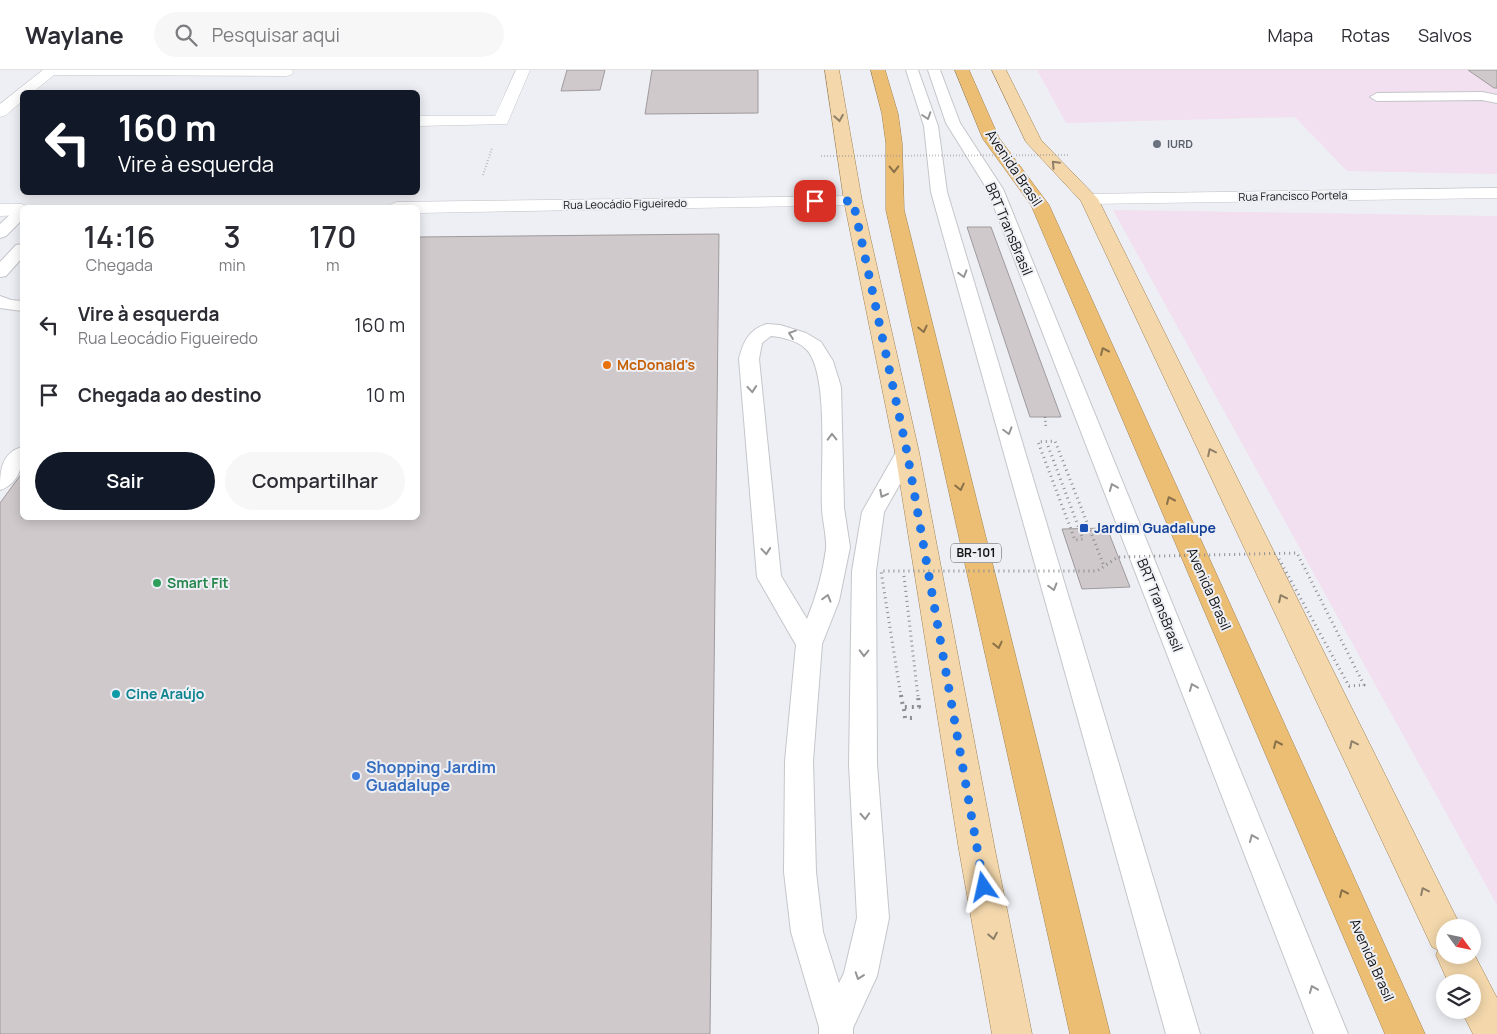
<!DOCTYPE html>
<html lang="pt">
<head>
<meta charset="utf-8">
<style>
	body { margin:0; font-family:Manrope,sans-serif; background:#f7f7f7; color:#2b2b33; height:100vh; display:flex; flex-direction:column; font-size:19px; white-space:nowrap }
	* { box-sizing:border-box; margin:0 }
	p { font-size:16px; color:#7c7c81 }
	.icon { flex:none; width:28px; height:28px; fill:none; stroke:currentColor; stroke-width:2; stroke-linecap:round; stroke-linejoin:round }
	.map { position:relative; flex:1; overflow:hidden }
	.sheet { position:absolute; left:20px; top:135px; width:400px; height:315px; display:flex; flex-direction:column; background:#fff; border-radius:8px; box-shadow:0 2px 12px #0003 }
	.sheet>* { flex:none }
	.banner { position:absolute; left:20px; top:20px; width:400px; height:105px; border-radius:8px; box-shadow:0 2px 12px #0003; background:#111827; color:#fff; overflow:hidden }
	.needle { width:32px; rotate:123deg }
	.buttons { position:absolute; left:1436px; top:849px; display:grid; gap:10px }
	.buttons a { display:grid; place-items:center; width:45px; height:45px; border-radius:50%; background:#fff; box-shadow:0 2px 12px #0003; font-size:25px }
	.pin { position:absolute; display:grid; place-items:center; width:42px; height:42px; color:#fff; margin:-21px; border-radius:10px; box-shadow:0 2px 8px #0006 }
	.me { position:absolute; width:55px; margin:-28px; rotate:349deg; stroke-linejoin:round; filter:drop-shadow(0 0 4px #0008) }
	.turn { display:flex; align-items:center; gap:18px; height:105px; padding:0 15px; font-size:22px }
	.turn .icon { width:65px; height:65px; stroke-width:2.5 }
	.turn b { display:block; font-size:35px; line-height:42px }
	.eta { display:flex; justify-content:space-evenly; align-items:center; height:85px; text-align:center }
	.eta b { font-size:30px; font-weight:600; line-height:35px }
	.button { display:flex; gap:10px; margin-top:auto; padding:10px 15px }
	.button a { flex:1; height:58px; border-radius:30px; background:#111827; color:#fff; font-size:20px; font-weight:600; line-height:58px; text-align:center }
	.button a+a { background:#f7f7f7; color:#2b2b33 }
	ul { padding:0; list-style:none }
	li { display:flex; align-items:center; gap:15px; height:70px; padding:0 15px }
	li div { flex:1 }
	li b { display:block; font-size:19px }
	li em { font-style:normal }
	header { display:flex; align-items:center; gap:30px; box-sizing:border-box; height:70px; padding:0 25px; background:#fff; border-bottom:1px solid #e1e1e2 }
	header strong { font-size:24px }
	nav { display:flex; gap:28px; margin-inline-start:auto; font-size:18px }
	.search { width:350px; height:45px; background:#f7f7f7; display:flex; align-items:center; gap:12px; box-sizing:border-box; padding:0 18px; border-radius:28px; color:#7c7c81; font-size:19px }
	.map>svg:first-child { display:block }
	.industrial { fill:#f2dff0 }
	.building { fill:#cfc9cc; stroke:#9f9a9c }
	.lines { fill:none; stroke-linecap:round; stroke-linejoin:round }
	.lane-casing { stroke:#c4c6ca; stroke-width:2 }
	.street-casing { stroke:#c4c6ca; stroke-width:1 }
	.secondary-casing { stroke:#c4c6ca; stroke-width:1 }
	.primary-casing { stroke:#a08253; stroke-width:1 }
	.highway-casing { stroke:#a08253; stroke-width:1 }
	.path-far2 { stroke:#8c8d91; stroke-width:2; stroke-dasharray:0.5 2.5; stroke-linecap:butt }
	.path-far1 { stroke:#8c8d91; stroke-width:2.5; stroke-dasharray:1 3; stroke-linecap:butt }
	.path { stroke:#8c8d91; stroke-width:4; stroke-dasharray:2 5; stroke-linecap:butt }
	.lane { fill:#fff; fill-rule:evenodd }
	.street { fill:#fff; fill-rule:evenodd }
	.secondary { fill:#fff; fill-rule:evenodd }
	.primary { fill:#f4d8ac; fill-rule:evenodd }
	.highway { fill:#ecbe74; fill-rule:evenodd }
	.path-bridge-far2 { stroke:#8c8d91; stroke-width:2; stroke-dasharray:0.5 2.5; stroke-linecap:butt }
	.path-bridge-far1 { stroke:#8c8d91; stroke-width:3; stroke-dasharray:1 4; stroke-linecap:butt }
	.path-bridge { stroke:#8c8d91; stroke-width:4; stroke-dasharray:2 5; stroke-linecap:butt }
	.oneway { stroke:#959596 }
	.oneway2 { stroke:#8f7f68 }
	.oneway3 { stroke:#8a7149 }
	.route { stroke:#1a73e8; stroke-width:9; stroke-dasharray:0 16.2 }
	.worship-dot { fill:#6b7280; stroke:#edeff4; stroke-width:2 }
	.food-dot { fill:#e8710a; stroke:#edeff4; stroke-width:2 }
	.transit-dot { fill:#1a4fb4; stroke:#edeff4; stroke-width:2 }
	.leisure-dot { fill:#2e9e5b; stroke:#edeff4; stroke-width:2 }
	.culture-dot { fill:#0f9aa8; stroke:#edeff4; stroke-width:2 }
	.shop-dot { fill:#3f7fe0; stroke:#edeff4; stroke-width:2 }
	.labels { text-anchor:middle; stroke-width:4; stroke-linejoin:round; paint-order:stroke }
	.far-worship-label { font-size:11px; font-weight:bold; fill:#5b616d; stroke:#edeff4; text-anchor:start }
	.far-street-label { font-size:11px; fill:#131315; stroke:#edeff4 }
	.shield { fill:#edeff4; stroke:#545558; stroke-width:1 }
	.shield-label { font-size:12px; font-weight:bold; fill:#131315 }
	.street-label { font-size:14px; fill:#131315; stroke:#edeff4 }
	.food-label { font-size:14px; font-weight:bold; fill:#c56008; stroke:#edeff4; text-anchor:start }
	.transit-label { font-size:14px; font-weight:bold; fill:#164399; stroke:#edeff4; text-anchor:start }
	.leisure-label { font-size:14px; font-weight:bold; fill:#27864d; stroke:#edeff4; text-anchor:start }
	.culture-label { font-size:14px; font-weight:bold; fill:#0d838f; stroke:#edeff4; text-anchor:start }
	.near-shop-label { font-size:16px; font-weight:bold; fill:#366cbe; stroke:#edeff4; text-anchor:start }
</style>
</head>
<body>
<header>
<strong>Waylane</strong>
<div class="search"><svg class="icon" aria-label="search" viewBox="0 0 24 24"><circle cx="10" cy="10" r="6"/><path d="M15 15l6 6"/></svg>Pesquisar aqui</div>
<nav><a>Mapa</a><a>Rotas</a><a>Salvos</a></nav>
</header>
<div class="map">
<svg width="1497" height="964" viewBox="0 0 1497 964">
	<rect width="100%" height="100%" fill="#edeff4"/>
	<path class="industrial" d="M1037,0H1497V104L1347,101L1295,47L1066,53Z
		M1113,140L1497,146V835Z"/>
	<path class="building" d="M567,0H605L600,20L561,21Z
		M652,0H758V43L645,44Z
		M1468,0H1497V18H1494Z
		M967,157H991L1061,347H1030Z
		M719,164L710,964H0V433L22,403V448H418V167Z
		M1107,458L1130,517L1082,519L1062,459Z"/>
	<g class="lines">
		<defs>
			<path id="lane" d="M906,0H918L938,56L947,122L1200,964H1166L931,122L924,56Z
				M928,0H940L960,53L1003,119L1348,964H1314L987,119L946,53Z
				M1482,22L1497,25V33L1482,30L1377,31L1370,27L1377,23Z
				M23,138L22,150L6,166L0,168V154L16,139Z
				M22,174V188L6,206L0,207V192L16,175Z
				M0,226L11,230L22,231V241L0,238Z
				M767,254L780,255L806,263L821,272L833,291L841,317L844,438L850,477L839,531L822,574L813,691L816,802L823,862L839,913L844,903L857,848L849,694L852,501L862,442L899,377L907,375L915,377L918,382L884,442L876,501L877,694L889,848L877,906L853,958V964H819V957L791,862L784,802L785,691L796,575L757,507L739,289C743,272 749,259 767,254ZM771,266C783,267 798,271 806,279C830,302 820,403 822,437C822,450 827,465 826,479C823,502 816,527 807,549L781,506L759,289L762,273Z
				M22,377C24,394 19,414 0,420C0,401 1,383 22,377Z"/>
			<path id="street" d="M43,0H292L293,2L291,5L286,6L54,5L33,22H22V31L6,45L0,47V34Z
				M516,0H530L507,54L418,56V46H495Z
				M853,126L859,127L862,131L859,135L418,143V138H388L391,134L397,132Z
				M0,134H22L29,138H22V145L0,146Z"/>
			<path id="secondary" d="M1497,118V128L1089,134L1083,133L1080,129L1083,125L1089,124Z"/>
			<path id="primary" d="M825,0H839L862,131L919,382L995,780L1032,964H992L959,780L895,382L844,131Z
				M992,0H1006L1041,70L1098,129L1458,851L1461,858H1445V885H1472V880L1497,928V964H1473L1461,940H1472V912H1448L1436,885L1438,880L1432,877L1081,131L1026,72Z"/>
			<path id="highway" d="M871,0H885L898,44L902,73L904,140L1110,964H1070L886,140V73L882,44Z
				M955,0H969L999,68L1049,135L1425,964H1385L1031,135L983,69Z"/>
		</defs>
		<use href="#lane" class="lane-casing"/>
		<use href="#street" class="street-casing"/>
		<use href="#secondary" class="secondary-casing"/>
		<use href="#primary" class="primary-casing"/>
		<use href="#highway" class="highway-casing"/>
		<path class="path-far2" d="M483,105L492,78"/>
		<path class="path-far1" d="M1045,347L1046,358"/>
		<path class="path" d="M904,639L905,648H912"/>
		<use href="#lane" class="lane"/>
		<use href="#street" class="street"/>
		<use href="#secondary" class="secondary"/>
		<use href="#primary" class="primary"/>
		<use href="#highway" class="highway"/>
		<path class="path-bridge-far2" d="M821,86L1068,85"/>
		<path class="path-bridge-far1" d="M1048,376L1083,469L1075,470L1038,372L1055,371L1104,496
			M904,506L918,627
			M901,627L881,501H1097L1118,487L1297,483L1364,615L1349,616L1279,489"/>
		<path class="path-bridge" d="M901,625L903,637H919L918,625"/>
	</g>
	<defs><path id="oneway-chevron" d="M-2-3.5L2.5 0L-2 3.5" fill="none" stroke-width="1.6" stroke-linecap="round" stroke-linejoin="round" transform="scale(1.25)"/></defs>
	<g class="oneway">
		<use href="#oneway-chevron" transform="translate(927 46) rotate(72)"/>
		<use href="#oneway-chevron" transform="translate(963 204) rotate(74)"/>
		<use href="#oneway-chevron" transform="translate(792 264) rotate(-161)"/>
		<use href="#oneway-chevron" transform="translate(752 319) rotate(85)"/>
		<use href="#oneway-chevron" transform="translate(1008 361) rotate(74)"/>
		<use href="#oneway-chevron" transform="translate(832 367) rotate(-91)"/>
		<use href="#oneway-chevron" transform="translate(1113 417) rotate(-112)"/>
		<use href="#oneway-chevron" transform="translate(883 424) rotate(118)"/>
		<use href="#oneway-chevron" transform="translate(766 481) rotate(85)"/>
		<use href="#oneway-chevron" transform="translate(1053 517) rotate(74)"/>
		<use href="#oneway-chevron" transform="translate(827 528) rotate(-74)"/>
		<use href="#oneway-chevron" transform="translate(864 583) rotate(91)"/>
		<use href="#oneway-chevron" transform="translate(1193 617) rotate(-112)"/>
		<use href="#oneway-chevron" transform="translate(865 746) rotate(87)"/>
		<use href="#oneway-chevron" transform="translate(1253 768) rotate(-112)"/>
		<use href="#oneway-chevron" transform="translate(859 906) rotate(109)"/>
		<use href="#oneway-chevron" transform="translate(1313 919) rotate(-112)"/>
	</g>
	<g class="oneway2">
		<use href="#oneway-chevron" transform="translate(839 48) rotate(81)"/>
		<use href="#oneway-chevron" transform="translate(1055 94) rotate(-134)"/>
		<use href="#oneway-chevron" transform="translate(1211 382) rotate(-116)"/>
		<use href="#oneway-chevron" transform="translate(1282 528) rotate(-116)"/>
		<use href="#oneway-chevron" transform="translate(1353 674) rotate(-116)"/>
		<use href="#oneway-chevron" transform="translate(1424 821) rotate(-116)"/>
		<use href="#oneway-chevron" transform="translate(993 866) rotate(79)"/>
	</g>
	<g class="oneway3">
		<use href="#oneway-chevron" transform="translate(894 99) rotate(89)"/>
		<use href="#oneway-chevron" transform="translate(923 259) rotate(77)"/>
		<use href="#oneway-chevron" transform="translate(1104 281) rotate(-114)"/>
		<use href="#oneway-chevron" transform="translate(960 417) rotate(77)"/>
		<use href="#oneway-chevron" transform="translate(1170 430) rotate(-114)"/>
		<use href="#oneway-chevron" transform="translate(998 575) rotate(77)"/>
		<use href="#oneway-chevron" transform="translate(1277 674) rotate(-114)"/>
		<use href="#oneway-chevron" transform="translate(1343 823) rotate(-114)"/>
	</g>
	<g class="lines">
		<path class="route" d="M815,131H853L907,382L984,817"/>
	</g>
	<circle class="worship-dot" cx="1157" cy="74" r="5"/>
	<circle class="food-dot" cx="607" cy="295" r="5"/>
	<rect class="transit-dot" x="1079" y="453" width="10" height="10" rx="2.5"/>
	<circle class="leisure-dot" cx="157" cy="513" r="5"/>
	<circle class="culture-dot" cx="116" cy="624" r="5"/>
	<circle class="shop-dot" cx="356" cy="706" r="5"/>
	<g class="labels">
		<g class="far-worship-label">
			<text x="1167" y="78">IURD</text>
		</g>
		<g class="far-street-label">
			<text transform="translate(1293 126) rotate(-1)" y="4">Rua Francisco Portela</text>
			<text transform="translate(625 134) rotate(-1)" y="4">Rua Leocádio Figueiredo</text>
		</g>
		<rect class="shield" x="951" y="473.5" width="50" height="19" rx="4"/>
		<g class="shield-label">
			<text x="976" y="487">BR-101</text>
		</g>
		<g class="street-label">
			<text transform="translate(1014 98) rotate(56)" y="5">Avenida Brasil</text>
			<text transform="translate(1009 159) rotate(67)" y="5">BRT TransBrasil</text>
			<text transform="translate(1209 519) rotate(66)" y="5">Avenida Brasil</text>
			<text transform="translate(1160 535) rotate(68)" y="5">BRT TransBrasil</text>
			<text transform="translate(1372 890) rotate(66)" y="5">Avenida Brasil</text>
		</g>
		<g class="food-label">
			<text x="617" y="300">McDonald's</text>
		</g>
		<g class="transit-label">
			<text x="1094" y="463">Jardim Guadalupe</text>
		</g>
		<g class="leisure-label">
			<text x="167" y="518">Smart Fit</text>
		</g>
		<g class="culture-label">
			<text x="126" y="629">Cine Araújo</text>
		</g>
		<g class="near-shop-label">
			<text x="366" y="703">Shopping Jardim<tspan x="366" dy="18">Guadalupe</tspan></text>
		</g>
	</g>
</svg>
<div class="buttons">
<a><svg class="needle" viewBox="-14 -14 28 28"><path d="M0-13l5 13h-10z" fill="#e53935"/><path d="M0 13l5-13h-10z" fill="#7c7c81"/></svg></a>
<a><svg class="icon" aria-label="layers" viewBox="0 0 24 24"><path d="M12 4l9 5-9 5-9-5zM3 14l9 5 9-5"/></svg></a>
</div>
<div class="pin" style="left:815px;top:131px;background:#d93025"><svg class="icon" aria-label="arrive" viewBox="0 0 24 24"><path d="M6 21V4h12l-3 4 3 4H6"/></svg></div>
<svg class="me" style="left:984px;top:817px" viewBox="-20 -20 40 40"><path d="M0-17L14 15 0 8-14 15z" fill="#1a73e8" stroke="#fff" stroke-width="4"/></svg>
<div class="banner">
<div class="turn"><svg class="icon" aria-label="left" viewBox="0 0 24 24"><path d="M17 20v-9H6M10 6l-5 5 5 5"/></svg><div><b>160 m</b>Vire à esquerda</div></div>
</div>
<section class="sheet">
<div class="eta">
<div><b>14:16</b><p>Chegada</p></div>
<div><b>3</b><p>min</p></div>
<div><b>170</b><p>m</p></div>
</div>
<ul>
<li><svg class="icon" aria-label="left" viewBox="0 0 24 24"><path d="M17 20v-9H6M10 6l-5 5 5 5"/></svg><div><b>Vire à esquerda</b><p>Rua Leocádio Figueiredo</p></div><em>160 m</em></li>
<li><svg class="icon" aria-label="arrive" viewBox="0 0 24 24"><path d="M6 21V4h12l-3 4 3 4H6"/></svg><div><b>Chegada ao destino</b></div><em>10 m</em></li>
</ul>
<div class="button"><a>Sair</a><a>Compartilhar</a></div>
</section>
</div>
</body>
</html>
